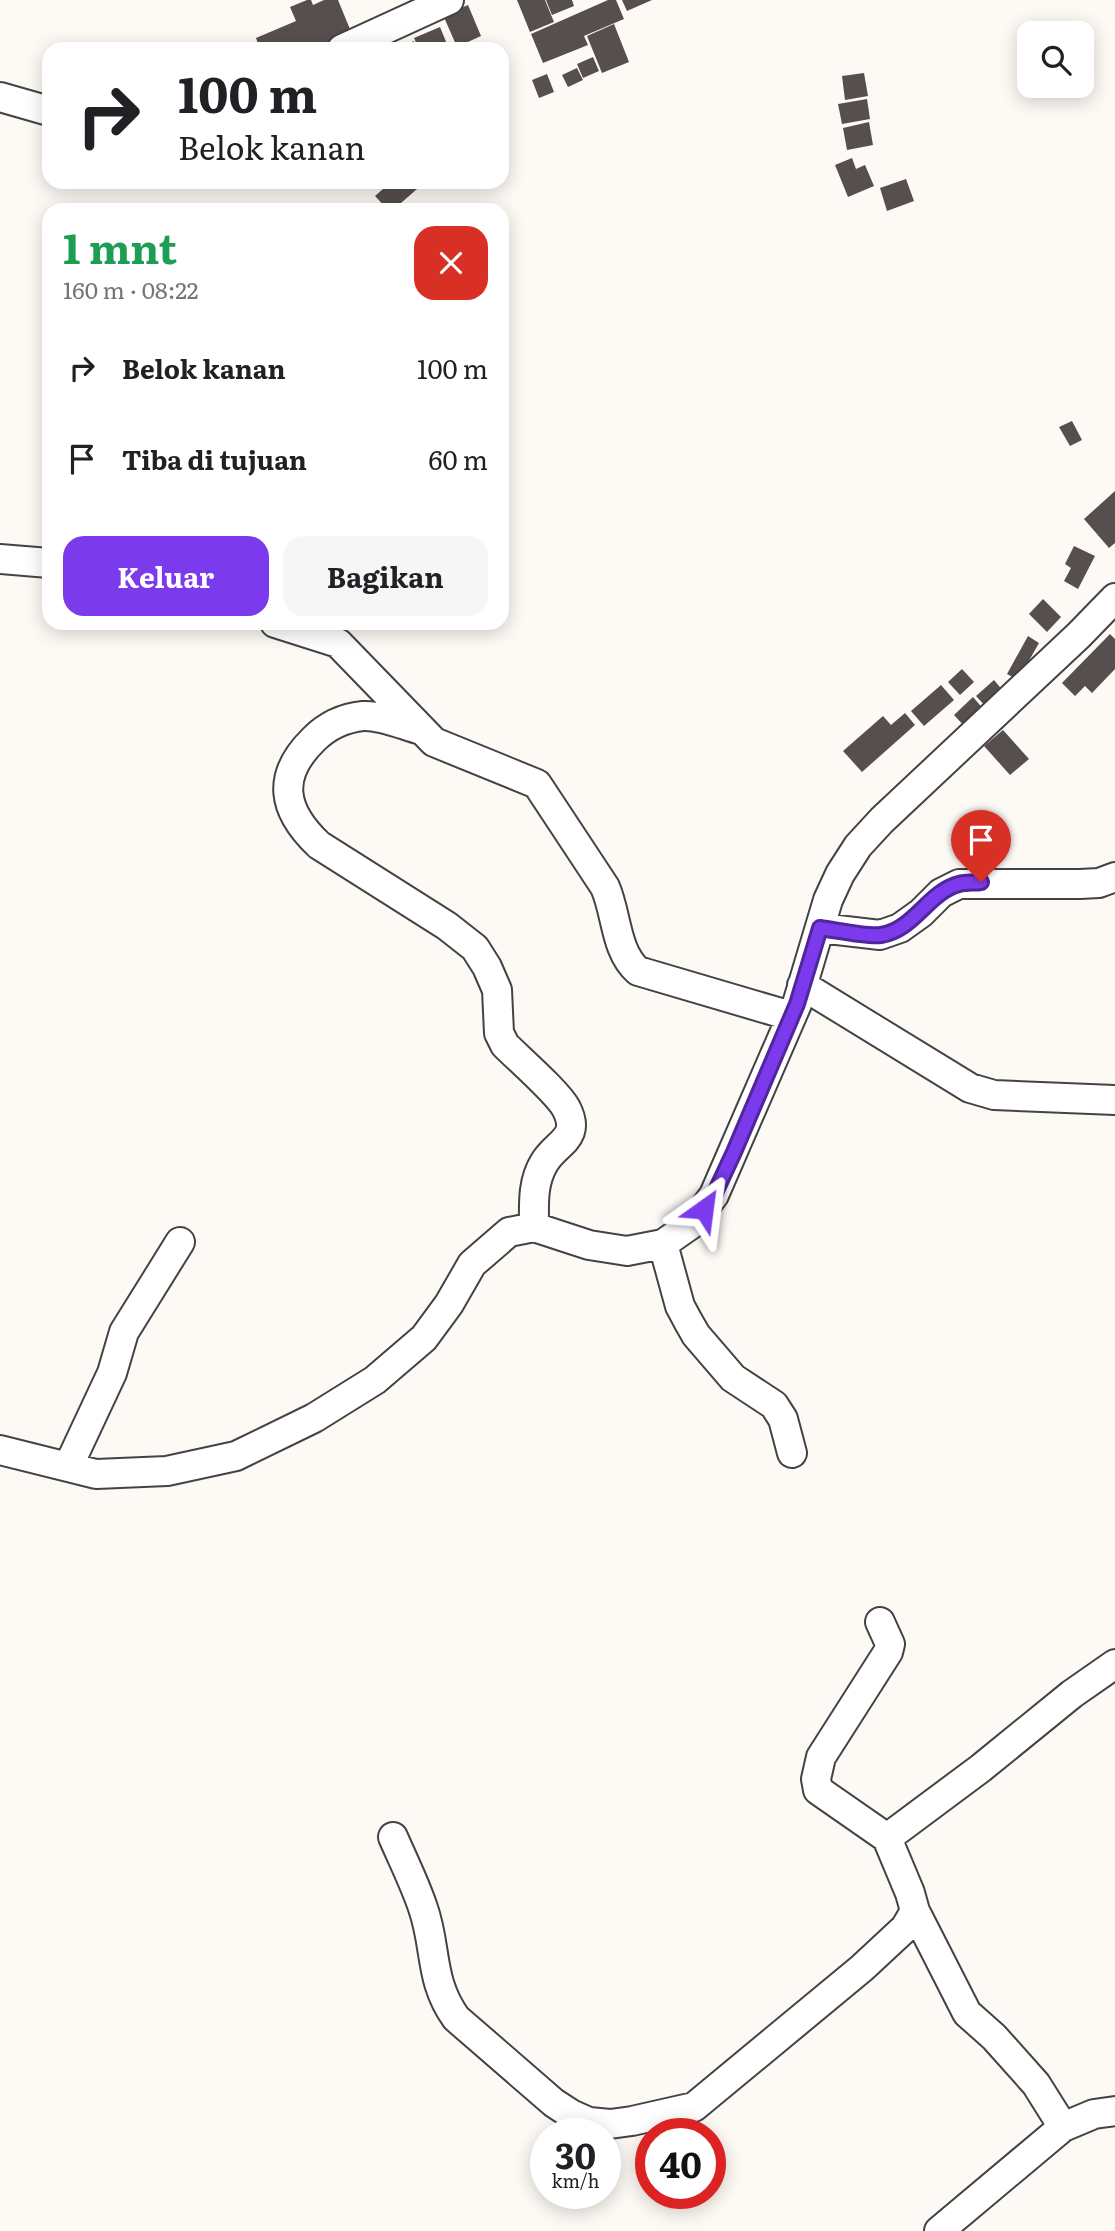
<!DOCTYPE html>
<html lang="id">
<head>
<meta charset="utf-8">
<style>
	body { margin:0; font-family:Literata,serif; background:#f6f6f6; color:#202124; height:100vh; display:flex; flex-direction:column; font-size:26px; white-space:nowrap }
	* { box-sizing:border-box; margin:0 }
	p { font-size:23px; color:#757577 }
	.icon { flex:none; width:38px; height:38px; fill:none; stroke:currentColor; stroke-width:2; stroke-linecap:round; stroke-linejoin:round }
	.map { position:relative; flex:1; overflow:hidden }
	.sheet { position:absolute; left:42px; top:203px; width:467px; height:427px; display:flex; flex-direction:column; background:#fff; border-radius:21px; box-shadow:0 4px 18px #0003 }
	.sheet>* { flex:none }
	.guide { position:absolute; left:42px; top:42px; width:467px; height:147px; border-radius:21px; box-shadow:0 4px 18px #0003; background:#fff; color:#202124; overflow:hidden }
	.buttons { position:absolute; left:1017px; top:21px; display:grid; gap:14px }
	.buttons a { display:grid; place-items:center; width:77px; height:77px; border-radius:14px; background:#fff; box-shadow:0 4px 18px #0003; font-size:35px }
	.speed { position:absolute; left:530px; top:2118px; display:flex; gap:14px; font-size:35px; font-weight:700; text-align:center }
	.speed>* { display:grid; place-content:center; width:91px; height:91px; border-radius:50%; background:#fff; box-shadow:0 4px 18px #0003; line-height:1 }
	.speed small { font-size:18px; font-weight:400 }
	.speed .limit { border:10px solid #d22; background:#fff; color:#111 }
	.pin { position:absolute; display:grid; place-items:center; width:60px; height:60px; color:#fff; margin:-72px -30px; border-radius:50% 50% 50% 0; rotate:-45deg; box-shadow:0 0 7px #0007 }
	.pin .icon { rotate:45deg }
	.me { position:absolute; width:77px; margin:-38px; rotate:31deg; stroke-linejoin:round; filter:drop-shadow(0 0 5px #0008) }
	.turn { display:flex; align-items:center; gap:24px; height:147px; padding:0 21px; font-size:32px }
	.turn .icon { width:91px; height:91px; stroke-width:2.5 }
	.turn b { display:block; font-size:49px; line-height:60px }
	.round { display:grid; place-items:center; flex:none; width:74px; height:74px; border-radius:21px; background:#f6f6f6 }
	.summary { display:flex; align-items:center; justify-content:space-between; height:119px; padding:0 21px }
	h1 { font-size:42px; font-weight:700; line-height:52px; color:#1e9e55 }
	.primary-button { display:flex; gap:14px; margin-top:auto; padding:14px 21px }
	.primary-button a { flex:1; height:80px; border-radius:21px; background:#7c3aed; color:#fff; font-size:28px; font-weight:700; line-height:80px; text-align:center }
	.primary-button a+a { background:#f6f6f6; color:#202124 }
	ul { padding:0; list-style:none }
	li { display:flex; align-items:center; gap:21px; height:91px; padding:0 21px }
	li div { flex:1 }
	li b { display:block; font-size:26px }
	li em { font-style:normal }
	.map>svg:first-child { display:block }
	.building { fill:#574f4e }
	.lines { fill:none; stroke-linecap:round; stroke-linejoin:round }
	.minor-casing { stroke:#434343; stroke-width:32 }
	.minor { stroke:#fff; stroke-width:28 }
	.route-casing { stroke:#51269a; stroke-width:18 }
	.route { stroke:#7c3aed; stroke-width:12 }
</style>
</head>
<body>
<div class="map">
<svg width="1115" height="2231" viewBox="0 0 1115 2231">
	<rect width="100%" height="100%" fill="#fdf9f4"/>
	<path class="building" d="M307,0H311L313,5L324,0H338L352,34L321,49H260L256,38L296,21L290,7Z
		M517,0H545L554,22L530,32Z
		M546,0H572L574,6L552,15Z
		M608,0H616L624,19L584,36L588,45L543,63L531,34Z
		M622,0H652L627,11Z
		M468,5L481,36L457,47L443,15Z
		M614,24L629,62L602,73L587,36Z
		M440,27L449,49H419L414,38Z
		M414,41L418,49H395Z
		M593,57L599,71L583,78L577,64Z
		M577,68L583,80L568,87L562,75Z
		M864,73L868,96L845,100L842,76Z
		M547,74L554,92L539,98L532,80Z
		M867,99L870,119L842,124L838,104Z
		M869,122L873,145L847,150L843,128Z
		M852,158L856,169L865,165L874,186L848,197L835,165Z
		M906,179L914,201L887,211L880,188Z
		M333,182H365L364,187L333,186Z
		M391,182H425L393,210H388L375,196Z
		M1072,421L1082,440L1070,446L1059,427Z
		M1115,491V543L1109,548L1084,519Z
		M1074,546L1095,556L1078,589L1064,581L1071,568L1065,564Z
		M1043,599L1061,617L1047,632L1029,614Z
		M1110,634L1115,639V669L1092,693L1085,686L1075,696L1062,683Z
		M1028,636L1039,643L1018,680L1007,674Z
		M962,669L974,682L960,695L948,682Z
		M994,680L1004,692L987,708L976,696Z
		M941,685L954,700L924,726L911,711Z
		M973,697L985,711L966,728L954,715Z
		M905,713L915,725L862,772L843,751L883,716L891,725Z
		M1003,730L1029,759L1010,775L984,746Z"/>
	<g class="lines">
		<defs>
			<path id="minor" d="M342,49L449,0
				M0,97L49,111
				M0,559L49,563
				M275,623L338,643L434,742L537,784L605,887C617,914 615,951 638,971L791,1016
				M421,730C403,725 381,715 363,716C344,718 327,726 314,739C276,776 282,810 319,845L447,926L475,948L487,967L497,990L499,1033L505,1045C520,1060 557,1092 566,1108C582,1139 556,1142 544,1163C532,1183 534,1205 534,1227
				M820,928L880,935L900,928L921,913L941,893L959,884H1080L1099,883L1115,877
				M802,985L970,1088L994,1095L1115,1100
				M663,1244L680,1306L688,1321L696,1335L733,1378L774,1405L783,1419L792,1453
				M0,1450L96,1474L167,1471L236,1456L314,1418L375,1380L424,1338L449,1304L472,1264L509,1232L534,1227L589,1245L627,1251L663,1244L693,1223L714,1195L797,1004L828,900L840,874L858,846L882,820L1079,635L1115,598
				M68,1467L112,1373L124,1332L180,1242
				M880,1622L890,1644L888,1652L821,1757L816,1779L818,1790L887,1838
				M393,1837C403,1860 415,1884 423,1908C437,1948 429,1980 456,2018L554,2103L571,2114L589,2122L610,2124L632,2121L694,2107L862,1968L905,1928L915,1911L910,1893L887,1838L981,1768L1072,1694L1115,1664
				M915,1911L967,2013L994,2037L1036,2084L1063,2127L939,2231
				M1063,2127L1094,2114L1115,2111"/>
		</defs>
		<use href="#minor" class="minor-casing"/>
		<use href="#minor" class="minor"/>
	</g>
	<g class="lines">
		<defs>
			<path id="route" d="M704,1209L714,1195L734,1152L797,1004L820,928C836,930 867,937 881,935C914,930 928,892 959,884C966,882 974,883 981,882"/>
		</defs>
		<use href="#route" class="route-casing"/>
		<use href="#route" class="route"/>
	</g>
</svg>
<div class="buttons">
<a><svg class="icon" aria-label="search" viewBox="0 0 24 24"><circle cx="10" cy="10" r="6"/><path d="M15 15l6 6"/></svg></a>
</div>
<div class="speed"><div>30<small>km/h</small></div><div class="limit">40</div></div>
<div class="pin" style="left:981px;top:882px;background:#d93025"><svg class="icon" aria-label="arrive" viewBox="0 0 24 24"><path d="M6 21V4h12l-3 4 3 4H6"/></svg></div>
<svg class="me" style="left:704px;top:1209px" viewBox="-20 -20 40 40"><path d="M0-17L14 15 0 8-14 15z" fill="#7c3aed" stroke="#fff" stroke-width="4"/></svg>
<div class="guide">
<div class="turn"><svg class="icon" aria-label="right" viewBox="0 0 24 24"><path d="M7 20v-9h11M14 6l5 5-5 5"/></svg><div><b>100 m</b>Belok kanan</div></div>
</div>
<section class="sheet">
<div class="summary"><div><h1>1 mnt</h1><p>160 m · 08:22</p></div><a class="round" style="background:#d93025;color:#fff"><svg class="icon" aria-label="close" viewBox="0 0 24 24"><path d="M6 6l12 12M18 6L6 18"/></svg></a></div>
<ul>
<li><svg class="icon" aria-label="right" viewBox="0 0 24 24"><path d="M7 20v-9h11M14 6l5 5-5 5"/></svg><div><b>Belok kanan</b></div><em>100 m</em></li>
<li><svg class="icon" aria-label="arrive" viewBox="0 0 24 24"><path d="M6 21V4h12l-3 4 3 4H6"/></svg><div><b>Tiba di tujuan</b></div><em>60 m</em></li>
</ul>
<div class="primary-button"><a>Keluar</a><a>Bagikan</a></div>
</section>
</div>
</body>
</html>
